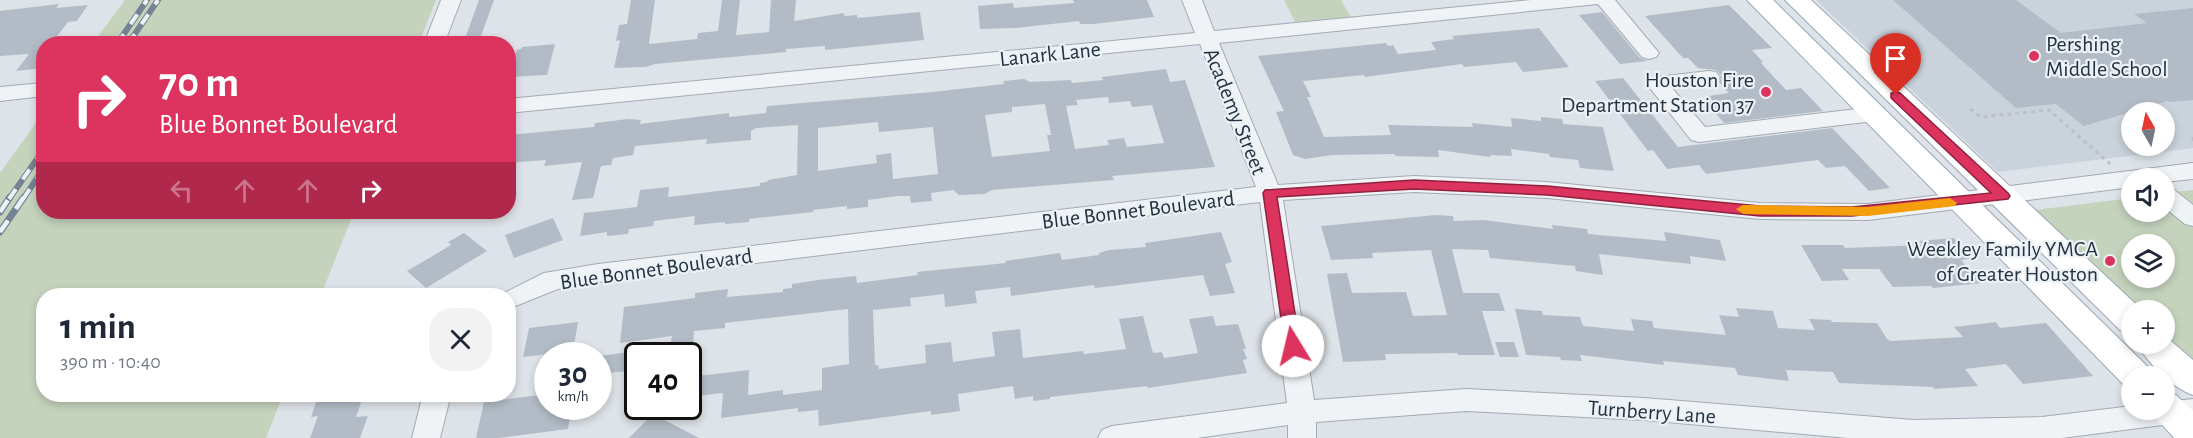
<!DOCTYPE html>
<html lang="en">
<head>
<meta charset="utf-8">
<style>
	body { margin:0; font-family:"Alegreya Sans",sans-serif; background:#f2f2f3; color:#1f2937; height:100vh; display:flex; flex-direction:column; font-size:22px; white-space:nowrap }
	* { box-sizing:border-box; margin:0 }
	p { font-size:20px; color:#747a83 }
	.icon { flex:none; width:33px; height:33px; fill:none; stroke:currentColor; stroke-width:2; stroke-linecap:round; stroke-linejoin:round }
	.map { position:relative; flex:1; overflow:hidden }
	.side { position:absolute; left:36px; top:288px; width:480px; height:114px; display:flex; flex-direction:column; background:#fff; border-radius:24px; box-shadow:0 3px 9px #0003 }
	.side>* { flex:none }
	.banner { position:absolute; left:36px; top:36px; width:480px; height:183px; border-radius:24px; box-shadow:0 3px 9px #0003; background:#dc335f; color:#fff; overflow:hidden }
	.needle { width:39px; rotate:351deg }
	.fabs { position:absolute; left:2121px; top:102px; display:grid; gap:12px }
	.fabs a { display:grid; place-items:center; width:54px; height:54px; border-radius:50%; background:#fff; box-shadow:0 3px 9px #0003; font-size:30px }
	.speed { position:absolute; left:534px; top:342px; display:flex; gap:12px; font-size:30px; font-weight:700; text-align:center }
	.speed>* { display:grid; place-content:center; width:78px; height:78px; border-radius:50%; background:#fff; box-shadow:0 3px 9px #0003; line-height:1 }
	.speed small { font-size:15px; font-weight:400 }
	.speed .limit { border:3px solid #111; border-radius:9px; background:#fff; color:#111 }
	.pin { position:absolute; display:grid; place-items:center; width:51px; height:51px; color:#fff; margin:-62px -26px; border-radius:50% 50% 50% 0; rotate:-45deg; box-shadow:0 0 6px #0007 }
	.pin .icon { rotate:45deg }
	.me { position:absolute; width:66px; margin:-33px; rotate:351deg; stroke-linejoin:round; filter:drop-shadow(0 0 4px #0008) }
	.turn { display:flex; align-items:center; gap:21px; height:126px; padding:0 24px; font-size:27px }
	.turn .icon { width:78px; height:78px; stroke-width:2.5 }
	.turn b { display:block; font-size:42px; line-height:51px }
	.lanes { display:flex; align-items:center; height:57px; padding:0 24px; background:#0003; justify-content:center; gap:30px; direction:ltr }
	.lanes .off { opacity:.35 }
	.round { display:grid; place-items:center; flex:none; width:63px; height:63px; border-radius:24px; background:#f2f2f3 }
	.overview { display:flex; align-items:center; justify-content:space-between; height:102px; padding:0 24px }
	h1 { font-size:36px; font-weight:700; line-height:45px }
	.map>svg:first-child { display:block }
	.built { fill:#cad2db; fill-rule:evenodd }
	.green { fill:#c5d3bd; fill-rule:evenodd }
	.building { fill:#b3bcc6; fill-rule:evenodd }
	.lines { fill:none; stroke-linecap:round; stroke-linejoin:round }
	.minor-casing { stroke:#a2aab3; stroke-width:2 }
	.major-casing { stroke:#9ba8b5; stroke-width:2 }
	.path { stroke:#bbc1c7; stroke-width:3; stroke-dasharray:4 4; stroke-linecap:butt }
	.minor { fill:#f0f3f6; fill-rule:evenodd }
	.major { fill:#fff; fill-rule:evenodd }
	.rail-far1-casing { stroke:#758494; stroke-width:6 }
	.rail-casing { stroke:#758494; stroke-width:7 }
	.rail-far1 { stroke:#ecf1f6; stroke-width:4; stroke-dasharray:12; stroke-linecap:butt }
	.rail { stroke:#ecf1f6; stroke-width:4.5; stroke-dasharray:14; stroke-linecap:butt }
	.route { fill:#dc335f; stroke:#8f213e; stroke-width:1.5 }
	.slow { fill:#f59e0b }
	.poi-dot { fill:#dc335f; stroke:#ecf1f6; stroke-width:2 }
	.labels { text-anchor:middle; stroke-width:4.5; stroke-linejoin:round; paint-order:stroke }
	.poi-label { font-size:22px; fill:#253241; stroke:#ecf1f6; text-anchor:end }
	.street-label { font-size:22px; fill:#253241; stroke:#ecf1f6 }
</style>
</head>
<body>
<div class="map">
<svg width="2193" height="438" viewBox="0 0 2193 438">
	<rect width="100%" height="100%" fill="#dde3e8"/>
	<path class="built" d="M1816,0H2193V148L1998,172ZM2132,112H2164V146H2132Z"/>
	<path class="green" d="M125,0H436L419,43H93Z
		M1284,0H1341L1351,17L1295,22Z
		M43,113L44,212H354L321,295L44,296V394L283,395L266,438H0V173Z
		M2193,190V361L2165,334L2164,310H2140L2035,210L2131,198L2132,212H2164L2165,193ZM2132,244H2164V278H2132Z"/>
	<path class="building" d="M479,0H494L478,44H463Z
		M631,0H655L649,44L697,39L698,33L718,31L722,0H740L736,35L769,32L771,0H796L794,21L844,13V16L857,15V18L920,12L924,40L825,50V46L786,49V52L655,64L646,67L614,68L620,40L616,41L619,25L627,24Z
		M1073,0H1147L1154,17L1094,24H1080L1079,21L1016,28L980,29L978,6L1013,3L1014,8L1074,3Z
		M1893,0H2016L2061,33L2147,23L2134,14L2193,8V100L2170,102L2167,101L2084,126L2056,104L2016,108Z
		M59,4L56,8L88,5L77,21L68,22L51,44H44V68L16,71L29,54L0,56V11Z
		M1729,5L1772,48L1752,50L1763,62L1761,63L1786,90L1801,88L1823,111L1724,123L1706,102L1713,101L1709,96L1729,93L1719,82L1722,76L1716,70L1698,68L1688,58H1683L1645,16Z
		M1602,12L1640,58L1648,61L1620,64L1579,15Z
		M1539,28L1569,67L1523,72L1516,62L1464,67L1462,64L1365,77L1364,75L1303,81L1311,97H1307L1324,137L1391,135L1388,125L1473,127L1472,123L1512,127L1511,118L1541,121V117L1562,119L1563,124L1603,127L1614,171L1580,168L1578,160L1550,157L1549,154L1511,149L1512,156L1491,155L1490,157L1438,150L1439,157L1395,156V154L1332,155L1305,159L1293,155L1276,112L1284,111L1258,56L1386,43L1388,46L1393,45L1398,54L1436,50L1431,42L1454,39L1452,36Z
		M555,44L547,75L508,77V56L515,55L517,50L521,49L522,47Z
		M1166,69L1170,82L1185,80L1215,167L1112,176L1114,180L992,190L985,194L959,195L953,190L931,193L932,201L911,203L910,196H897L868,200V207L847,209V206L813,210V212L749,219V222L725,224V222L694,225L695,216L654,221L653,226L629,229L628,234L607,236V232L580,236L584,213L637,207L640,190L669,187L668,197L760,186V183L767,182L768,180L797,175L798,125L756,128L751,131V140L706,144L707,139L635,146L633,155L613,158L611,165L601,166L593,198L572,200L582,162L544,166L546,160L508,163V135L594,127L595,123L628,119L641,120L640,124L729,113V117L766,113L767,106L932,92L1004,84L1003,81L1024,79L1030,82L1071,80L1072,83L1103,80L1102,77ZM1108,97L1109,103L1130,101L1132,107L1152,105L1164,143L1127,147L1124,138L1107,140L1109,145L1075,149L1066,106L1078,105L1076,100ZM1045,104L1051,135H1047L1050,151L992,157L985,115L1012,112V107ZM878,122L879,132L933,127L938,174L893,179L891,153L876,155L877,163L818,171V128Z
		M1623,78L1678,147L1832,128L1890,188L1869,191L1845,166L1826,168L1818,160L1706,174L1699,165L1667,169L1653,150L1648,151L1595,81Z
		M1436,215L1453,216L1454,221L1484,220L1553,229L1552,225L1587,229L1588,234L1666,241L1664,232L1720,240L1726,261L1690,256L1691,264L1599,254L1603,275L1576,271L1575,266L1490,258L1488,250L1452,249L1463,293H1499L1505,311H1482L1495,355H1458L1457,353L1385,354L1386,360L1343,362L1327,274L1347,273L1352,293L1406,292L1413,316L1447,315L1431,250L1372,253L1373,258L1331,260L1321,226Z
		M553,218L563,240L514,258L505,235Z
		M1221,232L1232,262L1225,264L1235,293L1210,296L1203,275L1095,288L1094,285L1011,296L1010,287L975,291L977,303L945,307L944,294L910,298L911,306L873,310L875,365H878L879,369L926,363L925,345L951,342L953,362L995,356L992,332L1020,329L1023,358L1083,351L1084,354L1126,349L1119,319L1143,316L1153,353L1162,352L1164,358L1198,353L1189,319L1213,316L1216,326L1238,324L1246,349H1243L1247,359L1243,360L1247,373L1148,388L1147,386L1050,397V399L1033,401V396L1015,399L1013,386L958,394L960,411L931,415V411L819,426L818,410L798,412V408L721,418L723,393L696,396L698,376L749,370L748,395L783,390V395L822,390V368L849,364L848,309L725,323V328L694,331L692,356H669L672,336L620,343L624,307L695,298V293L728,289L727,297L783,292V289L792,288V284L818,280L856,276L857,283L918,275L917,272L1006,263L1005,261L1060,253L1062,260L1099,255V253L1109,250L1146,247L1145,243Z
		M464,233L487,251L426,288L407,271L451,245L448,242Z
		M1954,238L1973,258L1961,260L1982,283L1933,288L1931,286L1893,287L1879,269H1842L1849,280L1822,281L1801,245H1843L1845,248L1923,245L1919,241Z
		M1736,308L1773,311L1778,328L1815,330L1809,319L1831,320L1832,322L1877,323L1887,339L1891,341L1963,337L1954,327L1996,322L2000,328L2046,323L2093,376L2023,384L2006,364L1965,369L1978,386L1934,389L1933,387L1839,383L1833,372L1786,370L1789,381L1738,375L1735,368L1663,361L1664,365L1580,355L1582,361L1561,360L1560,357L1526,355L1515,309L1542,311L1543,315L1580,317L1583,326L1634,331L1631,319L1652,321L1654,328L1726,335L1719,315L1739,317Z
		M578,322L573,351L523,357L529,328Z
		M1495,342H1514L1519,357H1500Z
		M631,352L628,371L598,374V356Z
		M319,394H364L356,417L368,416L360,438H310L318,416L311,417Z
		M548,394V406H572L568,429L498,438H476L484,402Z
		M653,414L699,438H629Z"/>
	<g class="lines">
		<defs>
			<path id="minor" d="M441,0H461L444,44H424Z
				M1182,0H1202L1214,31L1531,0H1615L1659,53L1656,57L1649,59L1642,57L1598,4L1219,43L1278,185L1414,176L1547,182L1760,203L1868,204L2193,163V179L2164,182V178H2132V187L1868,220L1760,219L1547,198L1414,192L1283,200L1314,400L1466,389L1644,398L1913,420L2042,417L2132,406V410H2164V402L2193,399V421L2062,438H1848L1644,420L1466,411L1316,422V438H1288V425L1197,438H1098L1102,430L1112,426L1287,403L1260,202L598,282L558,289L508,309V296H498L544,273L598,264L1256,187L1200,44L508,113V99L1195,33Z
				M1709,71L1716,72L1720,77L1716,82L1672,88L1705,127L1874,107L1882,109L1885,114L1882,119L1874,121L1699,142L1691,140L1646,83L1650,78L1657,77Z
				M43,83L44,96L0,101V87Z
				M2164,186L2172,188L2193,205V226L2185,224L2164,207Z
				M423,394H451L440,438H412Z"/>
			<path id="major" d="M1747,0H1773L2148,367L2153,376H2132V388L2124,385Z
				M1785,0H1811L2142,310H2132V333L2120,330Z
				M2164,335L2193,360V395C2172,388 2148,363 2137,344H2164Z
				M2164,391L2176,395L2193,411V438H2174L2149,410H2164Z"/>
		</defs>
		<use href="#minor" class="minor-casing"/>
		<use href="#major" class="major-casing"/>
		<path class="path" d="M1970,109L1981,117L2049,110L2110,164
			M2193,137V143"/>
		<use href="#minor" class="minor"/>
		<use href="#major" class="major"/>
		<defs>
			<path id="rail-far1" d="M117,44L147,0
				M128,44L158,0
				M9,199L44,149
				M23,199L44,168"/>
			<path id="rail" d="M0,212L10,197
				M0,232L24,197"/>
		</defs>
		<use href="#rail-far1" class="rail-far1-casing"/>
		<use href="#rail" class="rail-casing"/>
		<use href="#rail-far1" class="rail-far1"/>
		<use href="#rail" class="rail"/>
	</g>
	<path class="route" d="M1896,92L1900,93L2008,193L2010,196L2008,199L1852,216H1760L1547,195L1414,189L1277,197L1300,346L1298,350H1287L1285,346L1263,193L1265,190L1414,180L1547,186L1760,206L1852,207L1991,193L1891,98V93Z"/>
	<path class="slow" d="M1950,198L1957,203L1955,206L1868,216L1743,214L1736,209L1743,205L1868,207Z"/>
	<g class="poi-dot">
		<circle cx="2034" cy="56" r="6"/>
		<circle cx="1766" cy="92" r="6"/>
		<circle cx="2110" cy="261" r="6"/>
	</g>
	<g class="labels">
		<g class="poi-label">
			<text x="2046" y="51" text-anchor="start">Pershing<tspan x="2046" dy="25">Middle School</tspan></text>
			<text x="1754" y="87">Houston Fire<tspan x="1754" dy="25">Department Station 37</tspan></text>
			<text x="2098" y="256">Weekley Family YMCA<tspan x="2098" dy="25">of Greater Houston</tspan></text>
		</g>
		<g class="street-label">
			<text transform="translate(1050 53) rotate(-6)" y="8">Lanark Lane</text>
			<text transform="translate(1236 111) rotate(68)" y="8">Academy Street</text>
			<text transform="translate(1138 209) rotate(-7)" y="8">Blue Bonnet Boulevard</text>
			<text transform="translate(656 268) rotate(-8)" y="8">Blue Bonnet Boulevard</text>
			<text transform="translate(1652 411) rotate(4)" y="8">Turnberry Lane</text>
		</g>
	</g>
</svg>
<div class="fabs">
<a><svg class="needle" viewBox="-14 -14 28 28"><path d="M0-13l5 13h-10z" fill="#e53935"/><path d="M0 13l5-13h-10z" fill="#747a83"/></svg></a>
<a><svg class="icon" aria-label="sound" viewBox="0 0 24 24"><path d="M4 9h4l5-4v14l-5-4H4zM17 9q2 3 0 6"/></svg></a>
<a><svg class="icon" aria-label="layers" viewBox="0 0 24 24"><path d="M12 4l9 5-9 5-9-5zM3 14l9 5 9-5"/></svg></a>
<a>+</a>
<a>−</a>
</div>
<div class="speed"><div>30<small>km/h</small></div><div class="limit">40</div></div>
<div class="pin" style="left:1896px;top:95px;background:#d93025"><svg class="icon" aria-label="arrive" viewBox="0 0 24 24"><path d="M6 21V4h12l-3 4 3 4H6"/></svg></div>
<svg class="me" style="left:1293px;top:346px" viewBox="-20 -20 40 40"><circle r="19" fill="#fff"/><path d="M0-13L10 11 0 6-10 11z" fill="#dc335f"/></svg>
<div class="banner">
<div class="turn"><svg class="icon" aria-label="right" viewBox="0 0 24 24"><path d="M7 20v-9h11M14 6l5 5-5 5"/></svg><div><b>70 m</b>Blue Bonnet Boulevard</div></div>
<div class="lanes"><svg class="icon off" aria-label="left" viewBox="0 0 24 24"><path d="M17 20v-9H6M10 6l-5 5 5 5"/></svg><svg class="icon off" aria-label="ahead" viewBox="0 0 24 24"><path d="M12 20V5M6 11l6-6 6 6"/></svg><svg class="icon off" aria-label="ahead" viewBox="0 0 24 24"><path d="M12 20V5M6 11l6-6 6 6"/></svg><svg class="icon" aria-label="right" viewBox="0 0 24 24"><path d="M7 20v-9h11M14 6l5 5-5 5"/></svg></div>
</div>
<section class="side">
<div class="overview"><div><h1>1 min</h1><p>390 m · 10:40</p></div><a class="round"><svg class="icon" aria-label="close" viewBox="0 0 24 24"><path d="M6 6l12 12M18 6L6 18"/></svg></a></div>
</section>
</div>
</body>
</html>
